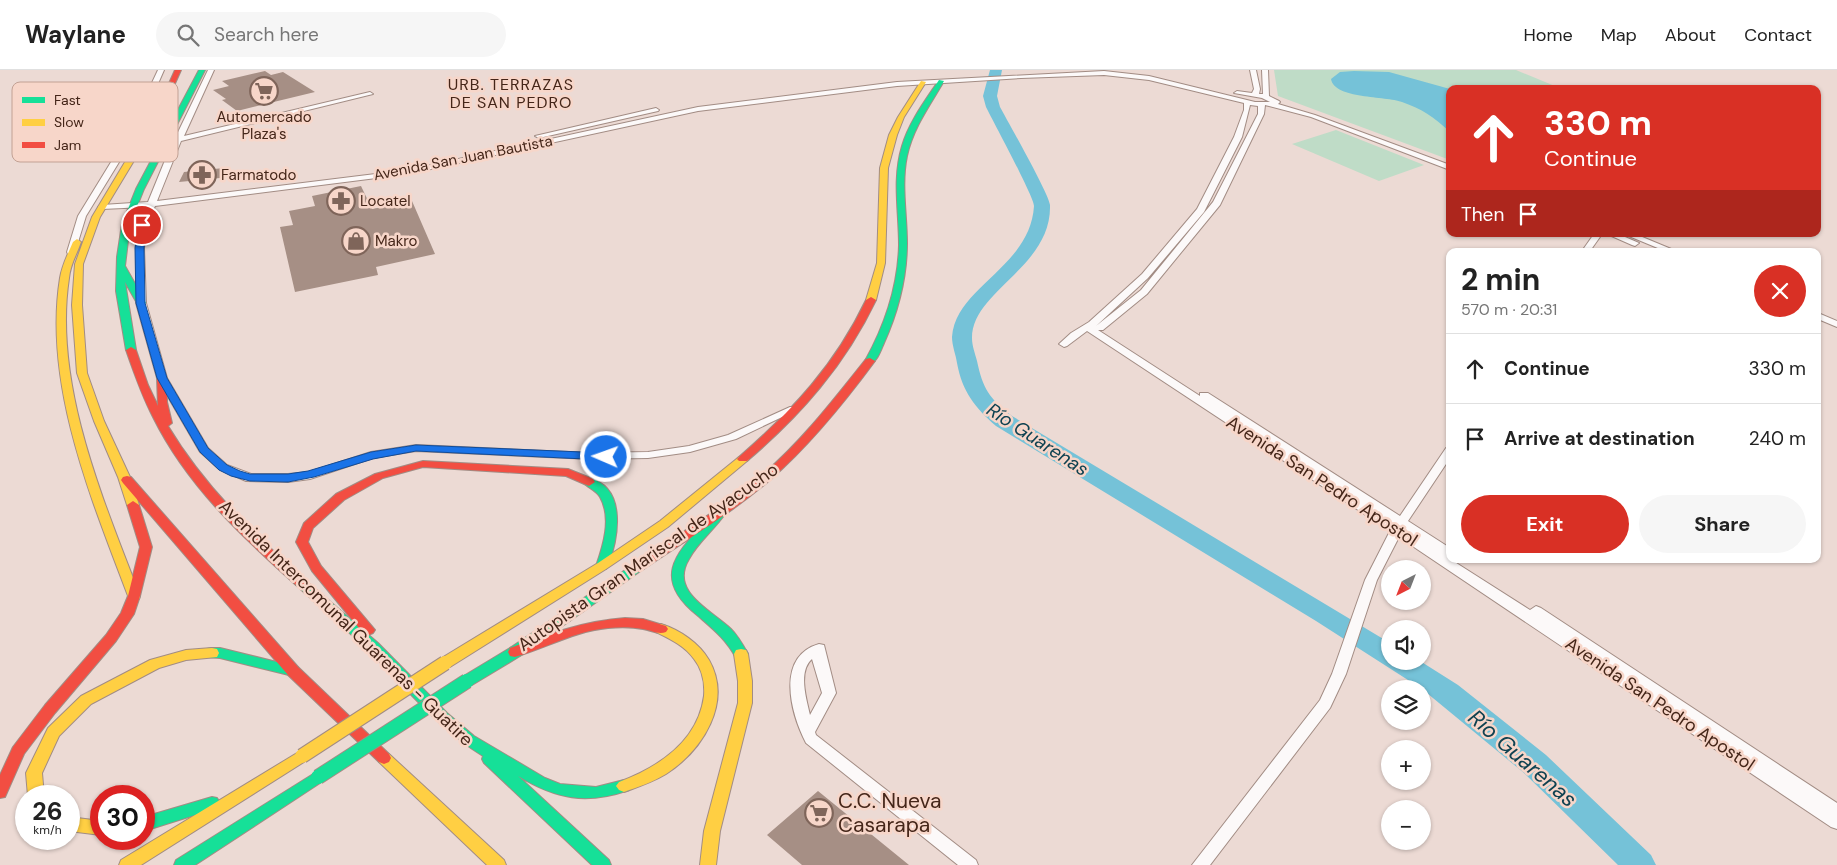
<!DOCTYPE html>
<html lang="en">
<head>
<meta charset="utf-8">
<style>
	body { margin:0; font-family:"DM Sans",sans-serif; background:#f6f6f6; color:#222; height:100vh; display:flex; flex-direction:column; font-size:19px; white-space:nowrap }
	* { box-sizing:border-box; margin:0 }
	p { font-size:16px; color:#767676 }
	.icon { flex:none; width:28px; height:28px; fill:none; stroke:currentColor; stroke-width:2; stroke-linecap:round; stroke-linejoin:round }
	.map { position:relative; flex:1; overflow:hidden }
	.sheet { position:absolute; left:1446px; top:178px; width:375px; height:315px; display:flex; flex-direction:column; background:#fff; border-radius:10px; box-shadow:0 1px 4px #0004 }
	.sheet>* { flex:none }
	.top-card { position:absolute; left:1446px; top:15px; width:375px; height:152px; border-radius:10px; box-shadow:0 1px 4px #0004; background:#d93025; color:#fff; overflow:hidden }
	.needle { width:32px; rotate:222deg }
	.tools { position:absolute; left:1381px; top:490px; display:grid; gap:10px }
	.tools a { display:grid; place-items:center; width:50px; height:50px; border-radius:50%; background:#fff; box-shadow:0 1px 4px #0004; font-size:25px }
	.speed { position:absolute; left:15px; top:715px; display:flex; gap:10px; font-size:25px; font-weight:700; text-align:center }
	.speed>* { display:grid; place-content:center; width:65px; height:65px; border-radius:50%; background:#fff; box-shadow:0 1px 4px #0004; line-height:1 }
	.speed small { font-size:12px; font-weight:400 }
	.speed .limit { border:8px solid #d22; background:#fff; color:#111 }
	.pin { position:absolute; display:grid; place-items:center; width:42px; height:42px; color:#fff; margin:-21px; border:2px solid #fff; border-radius:50%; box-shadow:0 1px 5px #0007 }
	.me { position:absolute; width:55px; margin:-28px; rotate:272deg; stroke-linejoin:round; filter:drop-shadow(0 0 4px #0008) }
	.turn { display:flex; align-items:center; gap:18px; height:105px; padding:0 15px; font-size:22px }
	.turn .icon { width:65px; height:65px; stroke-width:2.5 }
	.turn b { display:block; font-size:35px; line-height:42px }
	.then { display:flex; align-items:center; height:48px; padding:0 15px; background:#0003; gap:10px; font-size:19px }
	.round { display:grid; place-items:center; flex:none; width:52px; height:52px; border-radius:26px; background:#f6f6f6 }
	.headline { display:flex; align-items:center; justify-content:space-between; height:85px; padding:0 15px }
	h1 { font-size:30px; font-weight:700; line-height:38px }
	.action { display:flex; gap:10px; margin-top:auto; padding:10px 15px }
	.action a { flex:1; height:58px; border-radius:30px; background:#d93025; color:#fff; font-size:20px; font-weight:700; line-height:58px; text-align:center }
	.action a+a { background:#f6f6f6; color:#222 }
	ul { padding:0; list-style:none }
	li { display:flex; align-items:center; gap:15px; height:70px; padding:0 15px; border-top:1px solid #e0e0e0 }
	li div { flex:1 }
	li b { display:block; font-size:19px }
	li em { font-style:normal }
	header { display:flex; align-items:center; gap:30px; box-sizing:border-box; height:70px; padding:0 25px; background:#fff; border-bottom:1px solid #e0e0e0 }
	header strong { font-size:24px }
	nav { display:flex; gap:28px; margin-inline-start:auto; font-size:18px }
	.search { width:350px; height:45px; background:#f6f6f6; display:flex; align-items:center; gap:12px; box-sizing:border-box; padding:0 18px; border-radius:28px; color:#767676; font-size:19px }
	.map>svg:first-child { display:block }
	.green { fill:#bfdcc7 }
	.water { fill:#75c2d8 }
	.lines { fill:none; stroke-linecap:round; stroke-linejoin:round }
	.river { fill:#75c2d8; fill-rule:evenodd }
	.building { fill:#a68f85 }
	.street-casing { stroke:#a28c84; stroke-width:2 }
	.fast-casing { stroke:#a28c84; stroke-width:2 }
	.slow-casing { stroke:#a28c84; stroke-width:2 }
	.jam-casing { stroke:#a28c84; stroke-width:2 }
	.street { fill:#fcf9f9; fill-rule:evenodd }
	.fast { fill:#16e098; fill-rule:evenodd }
	.slow { fill:#ffcf43; fill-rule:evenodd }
	.jam { fill:#f24e42; fill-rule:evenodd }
	.fast-bridge-casing { stroke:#a28c84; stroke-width:16; stroke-linecap:butt }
	.slow-bridge-casing { stroke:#a28c84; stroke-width:16; stroke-linecap:butt }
	.fast-bridge { stroke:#16e098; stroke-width:14 }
	.slow-bridge { stroke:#ffcf43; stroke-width:14 }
	.route { fill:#1a73e8; stroke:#114b97 }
	.labels { text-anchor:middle; stroke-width:5; stroke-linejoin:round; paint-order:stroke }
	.far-poi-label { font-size:15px; fill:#452619; stroke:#f7d6c9; text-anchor:start }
	.far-street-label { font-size:15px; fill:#452619; stroke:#f7d6c9 }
	.far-neighbourhood-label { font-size:16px; letter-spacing:1px; fill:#452619; stroke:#f7d6c9 }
	.street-label { font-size:18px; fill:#452619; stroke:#f7d6c9 }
	.water-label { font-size:19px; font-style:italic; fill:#0f4251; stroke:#f7d6c9 }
	.near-poi-label { font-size:21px; fill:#452619; stroke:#f7d6c9; text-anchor:start }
	.near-water-label { font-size:22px; font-style:italic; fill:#0f4251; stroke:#f7d6c9 }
	.key { fill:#f7d6c9; stroke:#c2a194; stroke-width:1 }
	.key-label { font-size:14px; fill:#452619 }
</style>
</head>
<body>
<header>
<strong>Waylane</strong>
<div class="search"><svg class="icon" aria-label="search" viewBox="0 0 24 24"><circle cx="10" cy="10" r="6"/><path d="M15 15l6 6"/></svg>Search here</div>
<nav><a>Home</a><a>Map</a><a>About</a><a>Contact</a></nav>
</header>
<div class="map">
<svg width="1837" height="795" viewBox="0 0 1837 795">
	<rect width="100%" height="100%" fill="#ecdad4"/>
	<path class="green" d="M1274,0H1516L1562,19H1450V90L1278,26Z
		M1336,60L1424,95L1379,111L1292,74Z"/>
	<path class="water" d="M1354,1L1389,2L1450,19V62C1434,47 1422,39 1402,32C1386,26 1334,29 1331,9L1340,2Z"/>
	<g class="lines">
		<path class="river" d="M990,0H1002L997,26L1000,37C1008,52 1049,124 1050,135C1052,197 972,221 972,268C972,276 975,283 977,291C983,319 989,328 1012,346L1390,573V591H1420L1458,615L1546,685L1651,785L1656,795H1618L1524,703L1422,619L1316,551L996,356C975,338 962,321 957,293C956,285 952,276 952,267C956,216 1030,198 1034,136C1034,127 993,51 986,37L983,26Z"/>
	</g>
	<path class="building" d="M265,1L271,5L283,2L315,22L237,41L222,30L226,29L213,20L229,16L222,11Z
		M224,98L220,108L179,112L184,102Z
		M361,116L372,139L412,131L435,184L376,197L378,205L295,222L280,157L293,155L289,141L315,136L312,126Z
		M818,721L909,795H802L767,765Z"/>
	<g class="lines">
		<defs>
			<path id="street" d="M158,0H164L135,66L86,146L75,182L71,185L68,184L67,182L78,146L127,66Z
				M208,0H214L184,66L370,22L373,24L181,71L157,131L408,100L698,37L897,12L1104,1L1149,6L1255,32H1270L1262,28L1234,23L1237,21L1252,23L1254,19L1250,0H1256L1260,19L1259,24H1263L1262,0H1268L1269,26L1279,31L1280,32L1278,34L1315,45L1450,95V100L1311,47L1265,35L1264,44L1220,135L1147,224L1103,260H1098L1200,326V323H1208L1400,446L1446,378L1450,377V388L1408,451L1450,478V487H1448L1450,489L1530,540L1536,536L1541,538L1837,733V759L1831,757L1399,467L1377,510L1346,604L1330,638L1210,795H1192L1320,630L1332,604L1365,510L1390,461L1087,261L1067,276L1064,277L1059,274L1071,263L1089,252L1142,204L1197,139L1234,67L1244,40V33L1149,10L1104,5L1021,8L897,16L698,41L408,104L155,136L147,155L144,178L146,233L167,308L208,378L227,395L251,404H288L309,402L371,382L416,375L591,383L648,382L689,376L728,365L790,337H798L799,339L736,369L690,382L648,388L591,389L416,381L373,388L310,409L288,412L246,411L219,399L200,382L157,308L136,233V178L139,155L146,137L102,139L98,137L102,135L148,132L168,83ZM1250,35L1258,36V44L1213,132L1141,220L1096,256L1148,208L1204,142L1242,67Z
				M656,38L659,40L658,41L539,68L535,66Z
				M1594,164H1602L1590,181H1582Z
				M1607,164H1618L1639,173L1635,176L1632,175Z
				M1624,164H1635L1676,181H1665Z
				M1818,243L1837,251V257L1818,249Z
				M819,574L824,575L836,623L815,662L816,665L976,790L978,795H958L806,673C791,644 775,587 819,574ZM812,589L822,623L810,645C806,628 798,601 812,589Z"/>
			<path id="fast" d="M199,0H205L144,119L130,154L125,196L146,233L141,236L138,235L125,212L136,280L131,283L126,280L116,221L117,187L122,154L136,119Z
				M939,10L944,11C930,35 913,58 907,86C901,115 907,144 907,173C907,207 898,242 884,273C881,280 877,292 870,294L865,291C885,255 898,216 899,175C899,141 892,109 902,76C909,52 925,31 939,10Z
				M589,408C628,418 618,469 608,496L606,499H598L596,496C603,476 612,448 600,427C596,420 588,418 583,412Z
				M719,440L725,444C714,460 698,472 689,489C669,522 711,540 731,559C738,566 743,575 748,584L746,588L741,589L736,588C726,569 713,559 697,545C646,504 683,478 715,441Z
				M635,495L639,496L641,499L639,502L520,586L472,615L467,616L462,615L460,611L462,607L510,578L631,496Z
				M300,508L304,509L378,573L447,643L474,666L545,708L560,714L596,717L624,710L629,712L632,716L629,720C586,735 556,729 518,706L609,790L611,795H592L484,693L482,689L483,686C439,659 406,618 370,582C346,559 320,537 296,515L294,512L296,509Z
				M212,578H220L293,596L298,597L300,601L298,605L293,606L220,588L207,587L205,583L207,579Z
				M318,701L323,703L326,707L323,711L195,795H174L176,790Z
				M212,727L217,728L220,733L217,738L144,761V747Z"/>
			<path id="slow" d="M921,11L926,12L904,47L897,65L888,98L885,193L876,230L871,233L866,230L877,193L880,98L889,65L898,47Z
				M131,82L138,84L100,147L83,194L82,235L87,303L104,351L130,407L139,435L133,439L127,435L118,407L94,351L77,303L72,235L75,194L92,147Z
				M77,169L81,172C77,184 70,195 69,208C53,314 103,429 140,526L139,529H129L128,526C91,428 43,314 60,208C62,195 68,184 73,172Z
				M743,386L747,387L749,389L747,391L668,457L606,499L450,597L445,598L440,597L438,593L440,589L598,493L660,451L739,387Z
				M661,554C680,560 699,573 709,590C733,632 703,680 666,704C653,712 638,717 624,722L619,720L616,716L619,712C659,697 698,671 704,626C705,613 702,599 694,589C685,576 670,569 656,562L654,559L656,556Z
				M212,578L217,579L219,583L217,587L186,590L159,598L91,634L59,666L42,703L44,726H28L26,703L48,658L81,626L150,590L186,580Z
				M741,579L746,580L748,584L752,611V633L720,761L716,795H700L704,761L738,633V611L734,584L736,580Z
				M302,680L307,682L309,686L307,690L141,795H119L121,790Z
				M384,682L389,684L504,790L506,795H487L379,692L377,688L379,684Z
				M69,747L101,751V765L69,761Z"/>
			<path id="jam" d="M175,0H181L164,38L137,86H131L130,84L158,38Z
				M871,227L876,230C845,295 801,345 747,391H739L737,389L739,387C793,340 835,295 866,230Z
				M131,277L136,280L148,315L158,336L157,308L162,305L167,308V332L172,353L168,356C204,416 253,463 304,509L306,512L304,515H296C241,466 186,414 153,347C142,326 134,303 126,280Z
				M870,288L875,291C844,333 809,376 770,410C729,445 683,472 639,502H631L629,499L631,496C675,467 721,439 762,405C802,371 834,329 866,289Z
				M423,391L568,399L593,409L595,412L589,416L566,406L423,397L383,408L344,430L313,458L308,472L321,496L375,560L373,563L368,565L363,563L312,501L296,472L304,453L336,424L375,404Z
				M127,406L131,407L298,597L389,684L391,688L389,692L384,694L379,692L288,605L123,413L121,410L123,407Z
				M133,431L139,435L152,477L140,526L134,544L116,571L55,643L24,684L5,727L0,728V705L13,677L45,635L106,565L121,543L128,526L140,477L127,435Z
				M625,548L643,549L666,556L668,559L666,562C658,565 651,560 643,559C632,557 620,557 608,558C575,561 546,578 515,587L510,586L508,582L510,578C548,564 584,551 625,548Z"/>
		</defs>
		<use href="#street" class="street-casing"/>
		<use href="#fast" class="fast-casing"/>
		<use href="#slow" class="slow-casing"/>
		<use href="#jam" class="jam-casing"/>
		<use href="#street" class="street"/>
		<use href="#fast" class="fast"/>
		<use href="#slow" class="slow"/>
		<use href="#jam" class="jam"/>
		<defs>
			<path id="fast-bridge" d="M318,707L467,611"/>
			<path id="slow-bridge" d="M302,686L445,593"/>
		</defs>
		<use href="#fast-bridge" class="fast-bridge-casing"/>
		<use href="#slow-bridge" class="slow-bridge-casing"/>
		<use href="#fast-bridge" class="fast-bridge"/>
		<use href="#slow-bridge" class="slow-bridge"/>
	</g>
	<path class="route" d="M142,152L147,155L144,178L145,233L167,308L208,378L227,395L240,401L250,404H288L308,401L371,382L416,375L606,383L612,387L606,390L416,381L373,389L314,407L288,412L250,411L231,406L219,400L200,382L157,308L136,233L135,178L138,155Z"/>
	<defs>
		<symbol id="supermarket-ring" viewBox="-11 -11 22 22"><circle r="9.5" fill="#f7d6c9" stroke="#7f655a" stroke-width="1.5"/><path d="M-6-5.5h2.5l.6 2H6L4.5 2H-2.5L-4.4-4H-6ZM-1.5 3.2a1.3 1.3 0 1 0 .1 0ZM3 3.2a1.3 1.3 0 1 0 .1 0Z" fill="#7f655a"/></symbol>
		<symbol id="pharmacy-ring" viewBox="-11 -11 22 22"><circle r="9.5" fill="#f7d6c9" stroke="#7f655a" stroke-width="1.5"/><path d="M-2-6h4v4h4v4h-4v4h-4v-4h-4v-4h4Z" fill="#7f655a"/></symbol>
		<symbol id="shop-ring" viewBox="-11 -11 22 22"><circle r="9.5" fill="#f7d6c9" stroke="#7f655a" stroke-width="1.5"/><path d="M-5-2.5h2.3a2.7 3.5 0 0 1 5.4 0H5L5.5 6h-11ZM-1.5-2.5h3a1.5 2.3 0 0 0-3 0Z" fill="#7f655a"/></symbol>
	</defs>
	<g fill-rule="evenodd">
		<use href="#supermarket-ring" x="248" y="5" width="32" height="32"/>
		<use href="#pharmacy-ring" x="186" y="89" width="32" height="32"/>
		<use href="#pharmacy-ring" x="325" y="115" width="32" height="32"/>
		<use href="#shop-ring" x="340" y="155" width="32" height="32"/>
		<use href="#supermarket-ring" x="803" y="727" width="32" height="32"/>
	</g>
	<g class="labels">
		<g class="far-poi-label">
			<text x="264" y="52" text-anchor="middle">Automercado<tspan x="264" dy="17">Plaza's</tspan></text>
			<text x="221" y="110">Farmatodo</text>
			<text x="360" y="136">Locatel</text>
			<text x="375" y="176">Makro</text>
		</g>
		<g class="far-street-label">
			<text transform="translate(463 88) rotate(-11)" y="5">Avenida San Juan Bautista</text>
		</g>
		<g class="far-neighbourhood-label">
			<text x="511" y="20">URB. TERRAZAS<tspan x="511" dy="18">DE SAN PEDRO</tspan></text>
		</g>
		<g class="street-label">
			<text transform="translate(1322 411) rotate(33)" y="6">Avenida San Pedro Apostol</text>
			<text transform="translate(648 487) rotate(-35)" y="6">Autopista Gran Mariscal de Ayacucho</text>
			<text transform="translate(346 553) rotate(44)" y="6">Avenida Intercomunal Guarenas - Guatire</text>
			<text transform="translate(1660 634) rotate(34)" y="6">Avenida San Pedro Apostol</text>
		</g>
		<g class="water-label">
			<text transform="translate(1038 369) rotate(33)" y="7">Río Guarenas</text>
		</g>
		<g class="near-poi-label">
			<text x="838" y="738">C.C. Nueva<tspan x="838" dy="24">Casarapa</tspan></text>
		</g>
		<g class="near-water-label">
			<text transform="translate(1523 688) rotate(41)" y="8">Río Guarenas</text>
		</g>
	</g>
	<rect x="12" y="12" width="166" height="80" rx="8" class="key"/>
	<rect x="22" y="27" width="23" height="6" fill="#16e098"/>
	<rect x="22" y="49" width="23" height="7" fill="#ffcf43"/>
	<rect x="22" y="72" width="23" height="6" fill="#f24e42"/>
	<g class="key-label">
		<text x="54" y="35">Fast</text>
		<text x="54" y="57">Slow</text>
		<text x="54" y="80">Jam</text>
	</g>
</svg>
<div class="tools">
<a><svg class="needle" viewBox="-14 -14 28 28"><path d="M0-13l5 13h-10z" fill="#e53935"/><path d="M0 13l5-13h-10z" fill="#767676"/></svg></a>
<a><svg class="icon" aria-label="sound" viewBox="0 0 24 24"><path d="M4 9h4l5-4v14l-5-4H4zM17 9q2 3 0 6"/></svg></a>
<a><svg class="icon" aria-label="layers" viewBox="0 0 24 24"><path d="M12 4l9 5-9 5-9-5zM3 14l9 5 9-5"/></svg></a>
<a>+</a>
<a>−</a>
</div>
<div class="speed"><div>26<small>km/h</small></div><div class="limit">30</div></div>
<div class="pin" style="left:142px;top:155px;background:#d93025"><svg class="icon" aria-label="arrive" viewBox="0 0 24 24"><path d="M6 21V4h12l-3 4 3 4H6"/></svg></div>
<svg class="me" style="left:606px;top:387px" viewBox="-20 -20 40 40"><circle r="17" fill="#1a73e8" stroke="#fff" stroke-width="3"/><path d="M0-11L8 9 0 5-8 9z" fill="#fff"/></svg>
<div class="top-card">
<div class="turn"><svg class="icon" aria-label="ahead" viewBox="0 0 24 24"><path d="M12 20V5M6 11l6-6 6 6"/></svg><div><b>330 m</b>Continue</div></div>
<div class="then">Then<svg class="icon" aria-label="arrive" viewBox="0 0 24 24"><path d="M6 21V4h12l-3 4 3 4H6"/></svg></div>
</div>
<section class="sheet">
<div class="headline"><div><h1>2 min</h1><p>570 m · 20:31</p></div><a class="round" style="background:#d93025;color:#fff"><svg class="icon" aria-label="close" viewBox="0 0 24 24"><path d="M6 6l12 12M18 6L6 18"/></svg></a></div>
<ul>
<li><svg class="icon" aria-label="ahead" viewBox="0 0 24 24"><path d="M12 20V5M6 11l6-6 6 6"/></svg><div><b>Continue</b></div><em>330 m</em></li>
<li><svg class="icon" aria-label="arrive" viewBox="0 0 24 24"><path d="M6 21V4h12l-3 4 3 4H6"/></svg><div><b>Arrive at destination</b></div><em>240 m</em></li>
</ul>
<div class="action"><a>Exit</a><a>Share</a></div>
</section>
</div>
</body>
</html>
